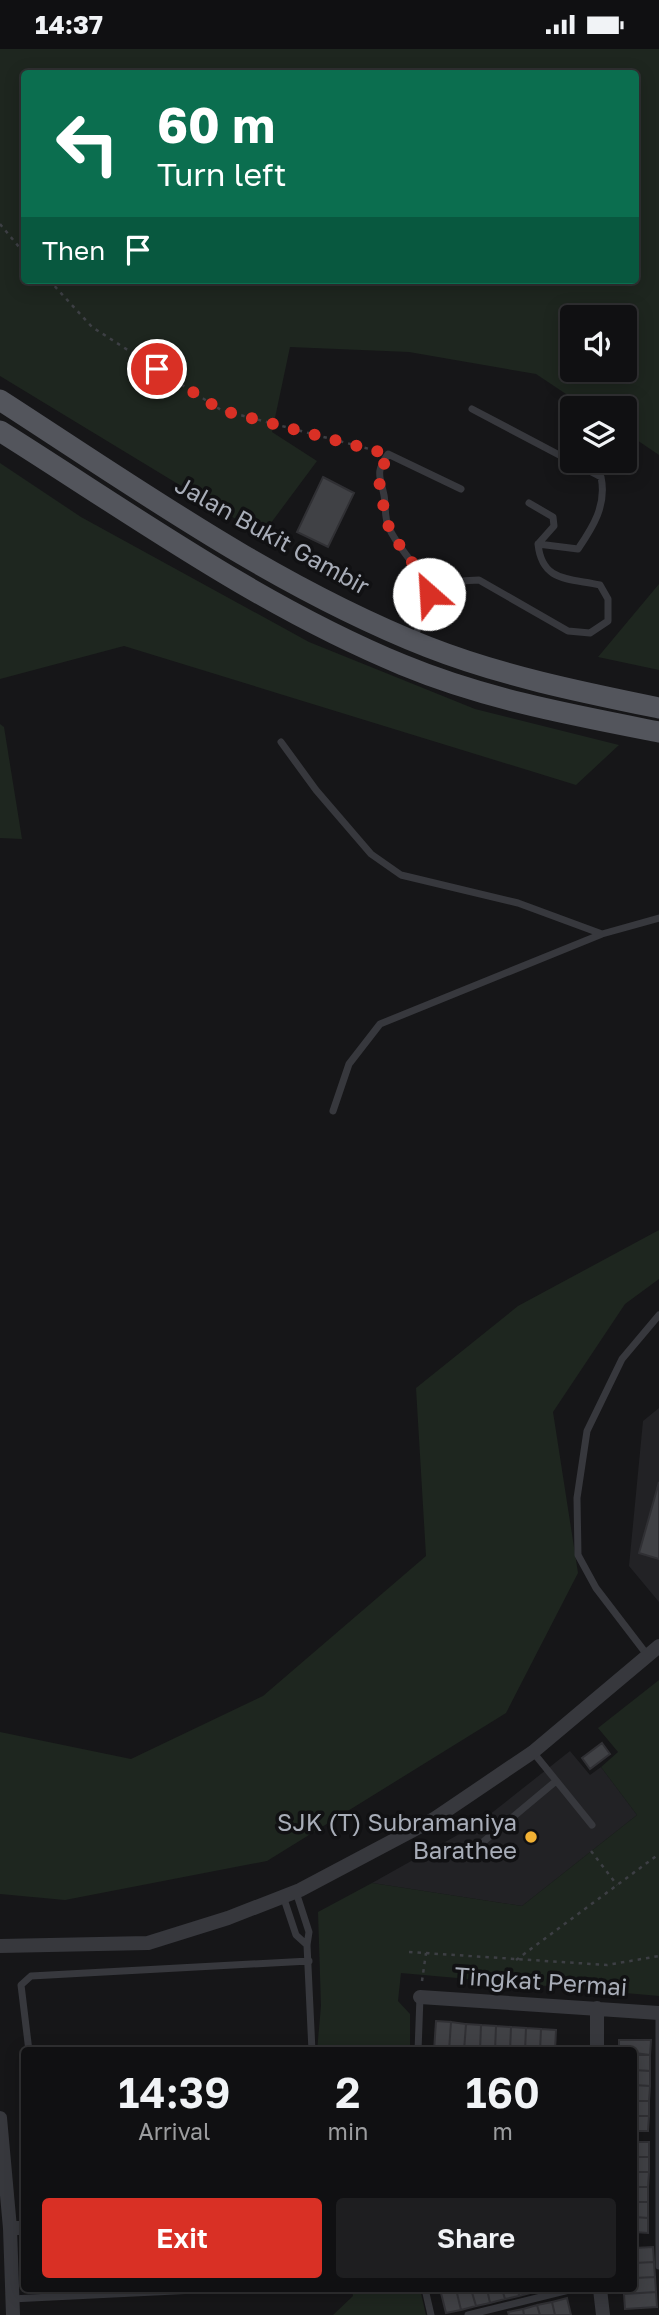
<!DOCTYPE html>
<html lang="en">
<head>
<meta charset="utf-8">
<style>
	body { margin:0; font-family:"Golos Text",sans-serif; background:#1e1e20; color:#f1f3f6; height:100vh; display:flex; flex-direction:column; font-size:26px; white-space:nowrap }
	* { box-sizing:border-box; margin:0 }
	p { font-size:23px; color:#9c9d9f }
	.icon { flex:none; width:38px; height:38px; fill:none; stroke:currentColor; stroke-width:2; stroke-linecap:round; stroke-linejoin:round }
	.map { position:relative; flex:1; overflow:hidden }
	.panel { position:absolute; left:21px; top:1998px; width:616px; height:245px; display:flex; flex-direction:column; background:#101012; border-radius:7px; box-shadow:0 4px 18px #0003,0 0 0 2px #303032 }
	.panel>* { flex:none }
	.hud { position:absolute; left:21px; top:21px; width:618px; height:214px; border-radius:7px; box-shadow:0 4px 18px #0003,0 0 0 2px #303032; background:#0b6e4f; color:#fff; overflow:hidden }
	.tools { position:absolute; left:560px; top:256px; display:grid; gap:14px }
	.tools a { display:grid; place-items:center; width:77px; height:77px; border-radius:7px; background:#101012; box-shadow:0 4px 18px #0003,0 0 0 2px #303032; font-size:35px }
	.pin { position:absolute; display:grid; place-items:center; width:60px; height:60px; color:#fff; margin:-30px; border:4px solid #fff; border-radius:50%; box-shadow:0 2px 7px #0007 }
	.me { position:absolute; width:77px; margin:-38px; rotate:334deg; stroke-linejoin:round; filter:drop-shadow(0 0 5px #0008) }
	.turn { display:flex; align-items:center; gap:24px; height:147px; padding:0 21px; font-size:32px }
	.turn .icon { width:91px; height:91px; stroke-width:2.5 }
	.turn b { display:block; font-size:49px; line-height:60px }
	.then { display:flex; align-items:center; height:66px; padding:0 21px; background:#0003; gap:14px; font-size:26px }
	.eta { display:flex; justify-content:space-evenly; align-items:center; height:119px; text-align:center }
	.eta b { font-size:42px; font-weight:600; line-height:49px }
	.button { display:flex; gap:14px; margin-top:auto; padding:14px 21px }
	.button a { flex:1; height:80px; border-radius:7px; background:#d93025; color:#fff; font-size:28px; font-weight:600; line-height:80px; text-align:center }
	.button a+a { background:#1e1e20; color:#f1f3f6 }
	.status { display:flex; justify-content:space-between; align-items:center; height:49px; padding:0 35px; background:#101012; direction:ltr }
	.status svg { height:19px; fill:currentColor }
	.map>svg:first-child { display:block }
	.built { fill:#222225 }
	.green { fill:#1e261f; fill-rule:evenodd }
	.building { fill:#404145; stroke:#303034; stroke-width:2 }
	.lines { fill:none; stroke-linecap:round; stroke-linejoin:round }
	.path { stroke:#3d3f44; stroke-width:2.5; stroke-dasharray:3.5 5; stroke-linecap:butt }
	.lane { stroke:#37383d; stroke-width:7 }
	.street { stroke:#37383d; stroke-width:14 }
	.primary { stroke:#53555c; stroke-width:21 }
	.route { stroke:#d93025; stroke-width:12; stroke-dasharray:0 21.6 }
	.poi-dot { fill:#f2b134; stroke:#111113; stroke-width:2.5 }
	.labels { text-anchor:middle; stroke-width:7; stroke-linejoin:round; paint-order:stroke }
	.street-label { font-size:24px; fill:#a8adb8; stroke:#111113 }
	.poi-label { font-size:24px; fill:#a8adb8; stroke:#111113; text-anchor:end }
</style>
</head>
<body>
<div class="status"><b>14:37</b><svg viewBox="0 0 49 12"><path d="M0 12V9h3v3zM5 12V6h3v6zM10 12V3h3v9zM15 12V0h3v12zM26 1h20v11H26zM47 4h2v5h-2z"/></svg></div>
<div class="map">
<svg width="659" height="2266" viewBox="0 0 659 2266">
	<rect width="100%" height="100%" fill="#161618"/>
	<path class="built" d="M659,1359V1553L629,1517L643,1372Z
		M570,1702L590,1726L601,1718L637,1766L522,1857L372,1834L479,1774Z"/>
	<path class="green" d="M0,0H659V406L625,383V359H587L536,325L409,303L290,298L272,383L317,412L262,486L0,327ZM24,24H635V231H24ZM572,268H625V320H572Z
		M0,414L81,468L309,593L475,660L619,696L576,736L124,597L0,630Z
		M659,535V621L598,608Z
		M0,675L4,678L22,790L0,789Z
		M659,1181V1230L625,1255L553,1363L578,1524L506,1664L267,1812L65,1851L0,1845V1683L131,1710L263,1647L426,1507L416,1339L518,1257Z
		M659,1631V1947L401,1924L398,1952L410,1965V2002H317L321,1957L318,1863L372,1834L522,1857L637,1766L601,1718L618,1703L598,1679Z
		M352,2240H420L426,2266H333L353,2247Z"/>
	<path class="building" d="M323,428L354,444L328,498L297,483Z
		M659,1433V1510L639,1504Z
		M602,1694L610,1705L590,1720L582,1709Z
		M436,1972L451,1973L449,2002H434Z
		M451,1973L466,1975L464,2002H449Z
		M466,1975L481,1976L480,2002H464Z
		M481,1976L496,1977L495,2002H480Z
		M496,1977L511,1978L510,2002H495Z
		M511,1978L526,1979L525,2002H510Z
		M526,1979L541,1980L540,2002H525Z
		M541,1980L556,1981L555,2002H540Z
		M619,1991H651L650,2006L619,2002Z
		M634,2006H650V2022L634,2021Z
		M634,2021L650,2022V2037L634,2036Z
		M634,2036L650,2037L649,2052H634Z
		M634,2052H649V2067H634Z
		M634,2067H649L648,2082H634Z
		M634,2093H649V2108H634Z
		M634,2108H649V2123H634Z
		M634,2123H649L648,2138H634Z
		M634,2138H648V2153H634Z
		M634,2153H648V2169L634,2168Z
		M634,2168L648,2169V2184L634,2183Z
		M653,2198L654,2213L634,2214V2199Z
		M654,2213L655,2228L634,2229V2214Z
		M655,2228L656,2243L624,2245V2240H634V2229Z
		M440,2240H456L461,2261L446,2264Z
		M456,2240H471L476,2257L461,2261Z
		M471,2240H487L490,2254L476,2257Z
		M487,2240H502L505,2250L490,2254Z
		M502,2240H518L519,2247L505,2250Z
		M518,2240H533L534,2243L519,2247Z
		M656,2243L657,2258L625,2260L624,2245Z
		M567,2249L571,2266H555L552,2253Z
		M552,2253L555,2266H540L537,2256Z
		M537,2256L540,2266H524L523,2260Z
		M523,2260L524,2266H509L508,2263Z"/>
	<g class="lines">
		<path class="path" d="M0,175L24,204
			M49,231L92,278L221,361L377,402
			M591,1802L617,1836
			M409,1903L607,1916L659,1907
			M516,1911L659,1805
			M422,1932L426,1904"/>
		<path class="lane" d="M472,360L601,428C607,456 593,478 578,500L538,495
			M429,545L441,533L479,531L568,582L590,584L608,572V550L600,536C568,529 542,533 538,495L554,477L553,468L529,454
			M415,588L429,545C421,519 400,503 389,479C384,469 386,457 384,446C380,427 375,424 388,405L461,440
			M281,693L316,741L371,805L401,826L518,854L602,885L659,869
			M333,1062L349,1015L380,975L602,885
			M648,1607L596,1539L578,1506L577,1449L587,1382L622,1310L659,1266
			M533,1703L592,1776
			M477,1798L556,1732
			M296,1843L309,1883L307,1896L312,2002
			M283,1847L296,1886L307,1896
			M659,1964V2217
			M29,2002L21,1936L31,1927L309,1912
			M418,2002L420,1948
			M425,2240L431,2266
			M11,2250L216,2240
			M468,2266L573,2240"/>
		<path class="street" d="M0,1897L148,1894L228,1869L300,1841L434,1770L533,1703L659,1597
			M420,1948L659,1964
			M597,2002V1959
			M0,2069L10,2179L13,2266
			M10,2179H24
			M600,2240L603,2266"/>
		<path class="primary" d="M0,351C138,440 274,537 428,598C502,627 581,643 659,659
			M0,382C132,465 258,556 403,616C485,650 572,666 659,683"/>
	</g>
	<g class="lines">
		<path class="route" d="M157,320L221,361L388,405L378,430C384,446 382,464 389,478C400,502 421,519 429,545"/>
	</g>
	<circle class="poi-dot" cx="531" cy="1788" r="7"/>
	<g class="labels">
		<g class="street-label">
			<text transform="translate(272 487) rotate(29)" y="8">Jalan Bukit Gambir</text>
			<text transform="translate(541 1933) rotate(4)" y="8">Tingkat Permai</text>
		</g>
		<g class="poi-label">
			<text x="517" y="1782">SJK (T) Subramaniya<tspan x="517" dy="28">Barathee</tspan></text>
		</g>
	</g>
</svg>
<div class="tools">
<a><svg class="icon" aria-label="sound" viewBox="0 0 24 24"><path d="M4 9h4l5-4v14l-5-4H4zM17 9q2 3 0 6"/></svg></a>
<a><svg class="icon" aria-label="layers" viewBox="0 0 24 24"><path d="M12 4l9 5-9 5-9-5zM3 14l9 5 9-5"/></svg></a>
</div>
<div class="pin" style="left:157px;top:320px;background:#d93025"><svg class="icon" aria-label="arrive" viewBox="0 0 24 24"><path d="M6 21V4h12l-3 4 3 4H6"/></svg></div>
<svg class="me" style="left:429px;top:545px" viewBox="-20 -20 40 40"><circle r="19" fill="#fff"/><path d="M0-13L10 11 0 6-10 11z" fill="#d93025"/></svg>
<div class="hud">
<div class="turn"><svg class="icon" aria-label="left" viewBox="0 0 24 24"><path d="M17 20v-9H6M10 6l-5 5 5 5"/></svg><div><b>60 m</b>Turn left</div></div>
<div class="then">Then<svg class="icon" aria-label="arrive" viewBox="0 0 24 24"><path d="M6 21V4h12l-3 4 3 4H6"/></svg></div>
</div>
<section class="panel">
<div class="eta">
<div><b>14:39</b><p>Arrival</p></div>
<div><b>2</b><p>min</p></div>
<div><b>160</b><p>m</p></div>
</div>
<div class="button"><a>Exit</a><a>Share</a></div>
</section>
</div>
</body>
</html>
